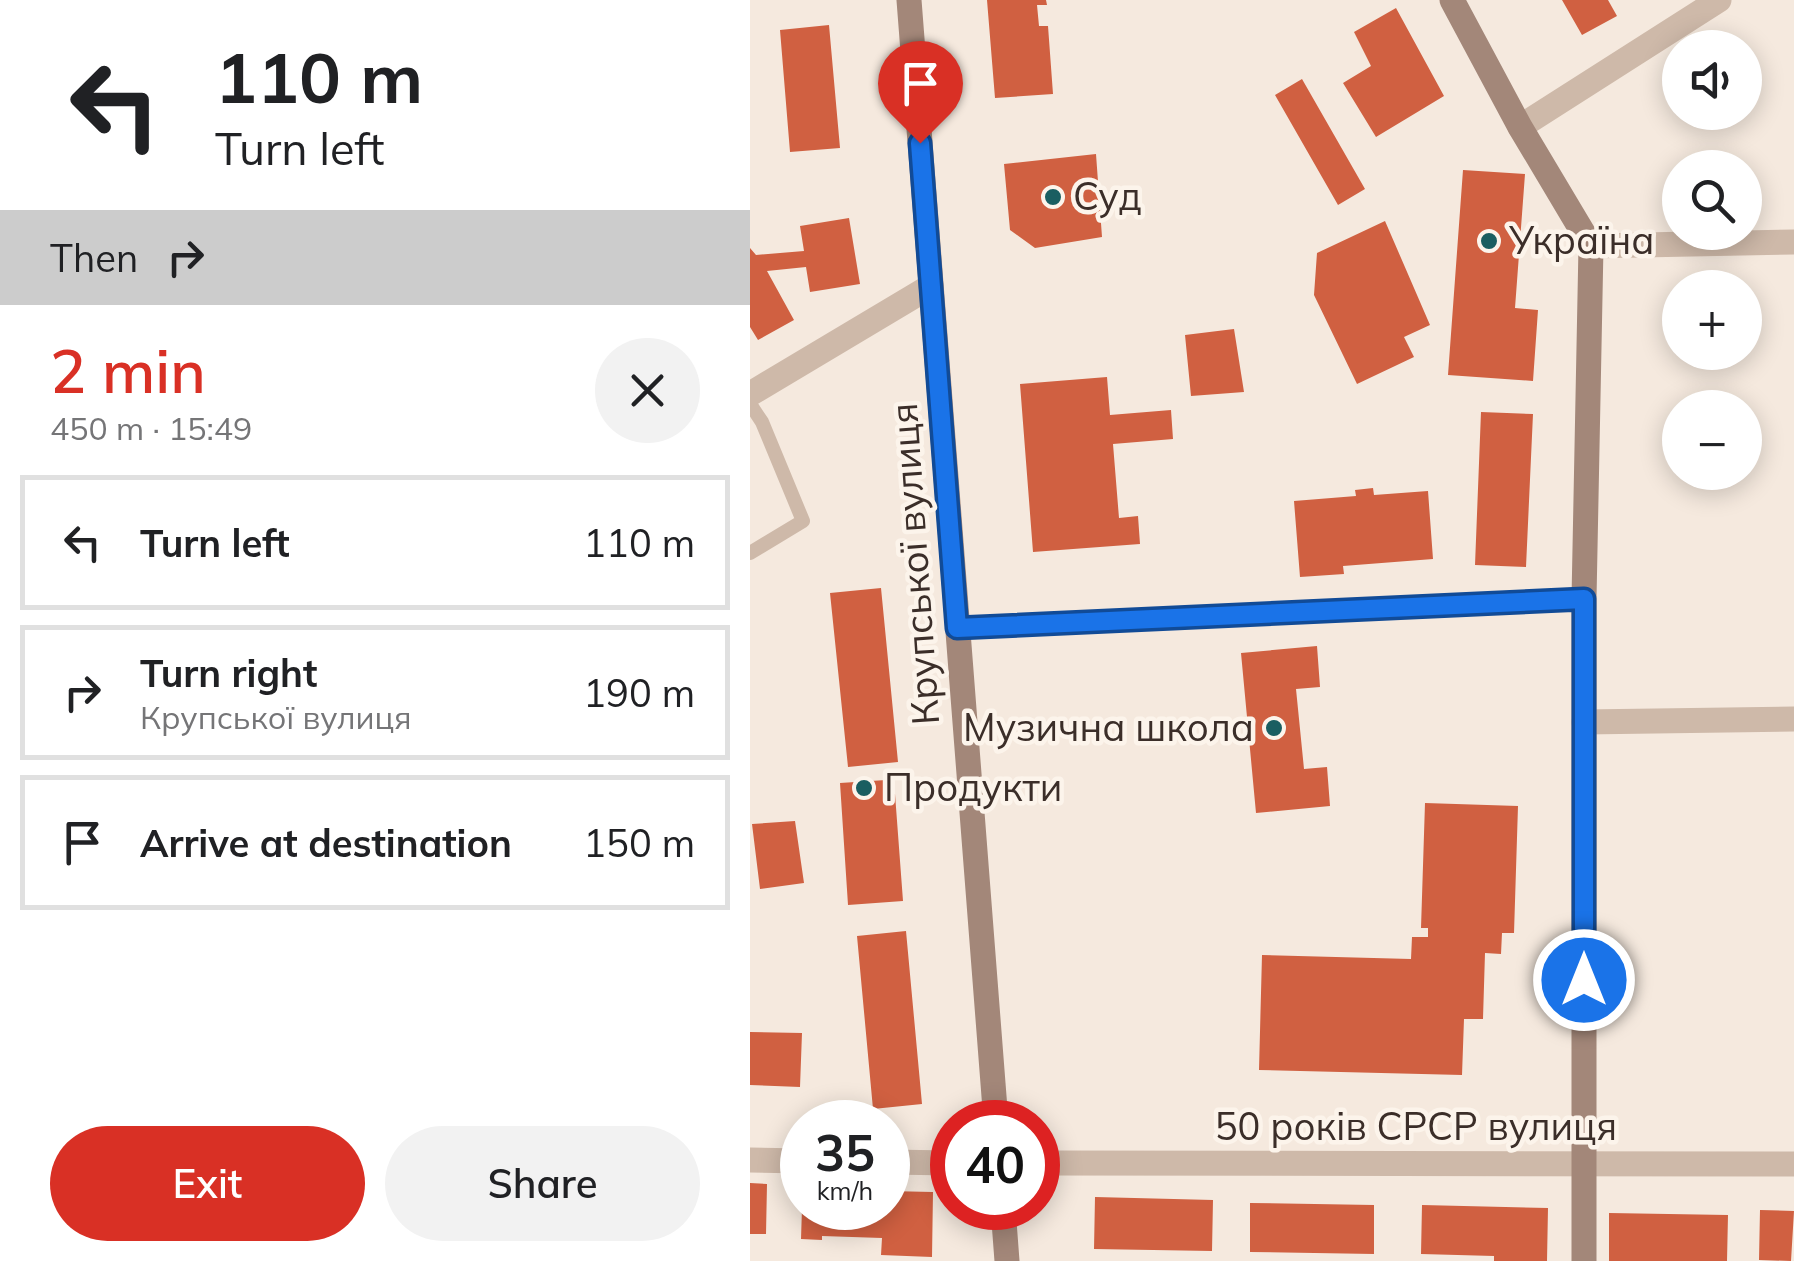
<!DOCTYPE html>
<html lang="en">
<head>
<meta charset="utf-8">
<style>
	body { margin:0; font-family:Mulish,sans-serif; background:#f2f2f2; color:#202124; height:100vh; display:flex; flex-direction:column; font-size:38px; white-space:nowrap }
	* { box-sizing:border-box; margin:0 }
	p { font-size:32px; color:#757577 }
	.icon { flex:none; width:55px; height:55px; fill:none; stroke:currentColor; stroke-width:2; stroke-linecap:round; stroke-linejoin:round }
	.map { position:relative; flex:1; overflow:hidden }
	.side { display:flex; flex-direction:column; background:#fff; width:750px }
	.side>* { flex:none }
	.banner { background:#fff; color:#202124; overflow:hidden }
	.tools { position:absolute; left:912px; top:30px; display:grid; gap:20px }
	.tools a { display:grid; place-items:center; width:100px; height:100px; border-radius:50%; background:#fff; box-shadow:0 5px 25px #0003; font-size:50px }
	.speed { position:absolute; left:30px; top:1100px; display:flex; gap:20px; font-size:50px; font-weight:700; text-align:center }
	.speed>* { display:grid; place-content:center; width:130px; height:130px; border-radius:50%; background:#fff; box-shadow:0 5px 25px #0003; line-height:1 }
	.speed small { font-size:25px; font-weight:400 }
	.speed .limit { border:15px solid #d22; background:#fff; color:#111 }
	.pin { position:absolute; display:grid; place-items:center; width:85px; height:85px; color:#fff; margin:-102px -42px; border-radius:50% 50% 50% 0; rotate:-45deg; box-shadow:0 0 10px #0007 }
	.pin .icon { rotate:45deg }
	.me { position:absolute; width:110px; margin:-55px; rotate:0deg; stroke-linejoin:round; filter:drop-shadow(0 0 8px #0008) }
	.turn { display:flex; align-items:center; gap:35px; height:210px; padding:0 50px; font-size:45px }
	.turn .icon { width:130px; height:130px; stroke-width:2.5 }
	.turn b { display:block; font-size:70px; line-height:85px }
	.then { display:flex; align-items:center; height:95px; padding:0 50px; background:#0003; gap:20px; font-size:38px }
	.round { display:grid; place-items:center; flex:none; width:105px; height:105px; border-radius:52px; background:#f2f2f2 }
	.summary { display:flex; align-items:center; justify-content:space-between; height:170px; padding:0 50px }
	h1 { font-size:60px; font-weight:600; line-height:75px; color:#d93025 }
	.cta { display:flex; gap:20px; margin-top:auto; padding:20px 50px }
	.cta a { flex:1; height:115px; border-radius:60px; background:#d93025; color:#fff; font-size:40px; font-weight:600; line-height:115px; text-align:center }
	.cta a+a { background:#f2f2f2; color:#202124 }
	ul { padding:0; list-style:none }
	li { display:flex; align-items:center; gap:30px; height:135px; margin:0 20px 15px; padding:0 30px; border:5px solid #e0e0e0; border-radius:0px }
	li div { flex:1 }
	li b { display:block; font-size:38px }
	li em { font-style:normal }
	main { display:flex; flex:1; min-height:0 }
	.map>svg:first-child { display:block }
	.building { fill:#d06041 }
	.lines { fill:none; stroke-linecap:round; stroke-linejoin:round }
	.lane { stroke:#ceb9a9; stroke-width:14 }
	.street { stroke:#ceb9a9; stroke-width:25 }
	.secondary { stroke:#a38779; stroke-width:25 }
	.route-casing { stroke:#114b97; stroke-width:25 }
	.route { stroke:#1a73e8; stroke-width:18 }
	.poi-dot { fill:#1a5e61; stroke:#fcf4eb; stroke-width:4 }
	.labels { text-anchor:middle; stroke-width:9; stroke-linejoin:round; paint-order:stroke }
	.poi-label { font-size:38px; fill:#3b2e29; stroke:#fcf4eb; text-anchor:start }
	.street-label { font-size:38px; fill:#3b2e29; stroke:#fcf4eb }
</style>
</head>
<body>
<main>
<section class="side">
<div class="banner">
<div class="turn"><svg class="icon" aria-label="left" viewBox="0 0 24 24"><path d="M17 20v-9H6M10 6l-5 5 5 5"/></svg><div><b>110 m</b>Turn left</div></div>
<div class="then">Then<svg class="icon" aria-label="right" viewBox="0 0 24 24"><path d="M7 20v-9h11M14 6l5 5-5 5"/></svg></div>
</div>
<div class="summary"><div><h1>2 min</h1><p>450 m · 15:49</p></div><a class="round"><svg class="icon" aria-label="close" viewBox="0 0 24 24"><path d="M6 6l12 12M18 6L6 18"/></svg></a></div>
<ul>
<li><svg class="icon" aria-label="left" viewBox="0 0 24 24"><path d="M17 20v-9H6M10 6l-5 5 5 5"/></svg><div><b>Turn left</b></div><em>110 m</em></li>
<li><svg class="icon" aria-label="right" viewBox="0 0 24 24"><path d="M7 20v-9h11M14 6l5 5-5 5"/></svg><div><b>Turn right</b><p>Крупської вулиця</p></div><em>190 m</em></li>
<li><svg class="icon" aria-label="arrive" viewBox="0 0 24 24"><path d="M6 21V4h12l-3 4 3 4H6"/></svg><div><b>Arrive at destination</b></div><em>150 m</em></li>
</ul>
<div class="cta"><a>Exit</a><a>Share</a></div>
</section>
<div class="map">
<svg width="1044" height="1261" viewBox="0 0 1044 1261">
	<rect width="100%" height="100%" fill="#f5e9de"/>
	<path class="building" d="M237,0H296L297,5H287L289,26H298L303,94L245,98Z
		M812,0H858L867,16L832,35Z
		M646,8L694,96L626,137L593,83L621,66L604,32Z
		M79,25L90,148L40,152L30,30Z
		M552,79L615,189L588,205L525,95Z
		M346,154L352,237L285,248L260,230L254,164Z
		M713,170L775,174L765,308L788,310L783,381L698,375Z
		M99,218L110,284L60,292L56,267L17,271L44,320L8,340L0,327V248L6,255L54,251L50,226Z
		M635,221L680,325L654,337L664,357L607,384L564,295L567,253Z
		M484,329L494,392L441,396L435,335Z
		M357,377L360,415L421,410L423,439L363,444L369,518L388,516L390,544L283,552L270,384Z
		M731,412L783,414L776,567L725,565Z
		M623,488L624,495L678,491L683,559L593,566L594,574L550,577L544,501L606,496L605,490Z
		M131,588L148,762L98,767L80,593Z
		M567,646L570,687L546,689L554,769L577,767L580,806L506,813L491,653Z
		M136,780L137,794H145L153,901L98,905L90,783Z
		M675,803L768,806L764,933H752L751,954L735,953L733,1019H714L712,1075L509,1070L512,955L661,959L662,937H678V928H671Z
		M45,821L54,883L10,889L2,824Z
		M156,931L172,1104L123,1109L107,936Z
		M0,1032L52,1033L50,1087L0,1085Z
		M0,1183L17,1184L16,1234H0Z
		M138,1191L183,1192L182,1257L131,1255L132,1238L72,1236V1240L51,1239L52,1208H138Z
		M345,1197L463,1200L462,1251L344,1249Z
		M500,1203L624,1205V1254L500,1252Z
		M672,1205L798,1208L797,1261H744V1256L671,1254Z
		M1010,1210L1044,1211L1041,1261L1009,1260Z
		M859,1213L978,1215L977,1261H859Z"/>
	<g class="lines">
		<path class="lane" d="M0,404L12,422L53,521L0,553
			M207,629L834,599"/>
		<path class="street" d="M770,127L969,0
			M841,246L1044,242
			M0,394L181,286
			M834,722L1044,719
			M0,1160L52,1161
			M138,1162L202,1163
			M288,1163L1044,1164"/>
		<path class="secondary" d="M159,0L246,1122
			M702,0L770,127L841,246L834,599V1261
			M253,1208L257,1261"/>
	</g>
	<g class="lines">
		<defs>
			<path id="route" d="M170,143L207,628L834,599V980"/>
		</defs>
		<use href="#route" class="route-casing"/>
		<use href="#route" class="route"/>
	</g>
	<g class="poi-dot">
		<circle cx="303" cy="197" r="10"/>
		<circle cx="739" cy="241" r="10"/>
		<circle cx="524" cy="728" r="10"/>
		<circle cx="114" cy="788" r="10"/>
	</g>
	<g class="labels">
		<g class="poi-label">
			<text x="323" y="210">Суд</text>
			<text x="759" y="254">Україна</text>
			<text x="504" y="741" text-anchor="end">Музична школа</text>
			<text x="134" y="801">Продукти</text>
		</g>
		<g class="street-label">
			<text transform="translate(165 564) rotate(-94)" y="13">Крупської вулиця</text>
			<text x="666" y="1140">50 років СРСР вулиця</text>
		</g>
	</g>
</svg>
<div class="tools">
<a><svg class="icon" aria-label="sound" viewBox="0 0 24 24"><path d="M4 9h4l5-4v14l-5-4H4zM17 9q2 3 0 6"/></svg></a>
<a><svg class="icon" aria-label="search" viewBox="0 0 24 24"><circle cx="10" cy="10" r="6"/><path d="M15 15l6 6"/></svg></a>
<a>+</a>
<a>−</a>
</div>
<div class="speed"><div>35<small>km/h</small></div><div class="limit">40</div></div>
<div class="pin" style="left:170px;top:143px;background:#d93025"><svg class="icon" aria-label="arrive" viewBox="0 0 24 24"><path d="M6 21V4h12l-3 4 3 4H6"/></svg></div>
<svg class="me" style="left:834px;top:980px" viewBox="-20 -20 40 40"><circle r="17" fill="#1a73e8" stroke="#fff" stroke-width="3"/><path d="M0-11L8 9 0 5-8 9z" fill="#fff"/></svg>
</div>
</main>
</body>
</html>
